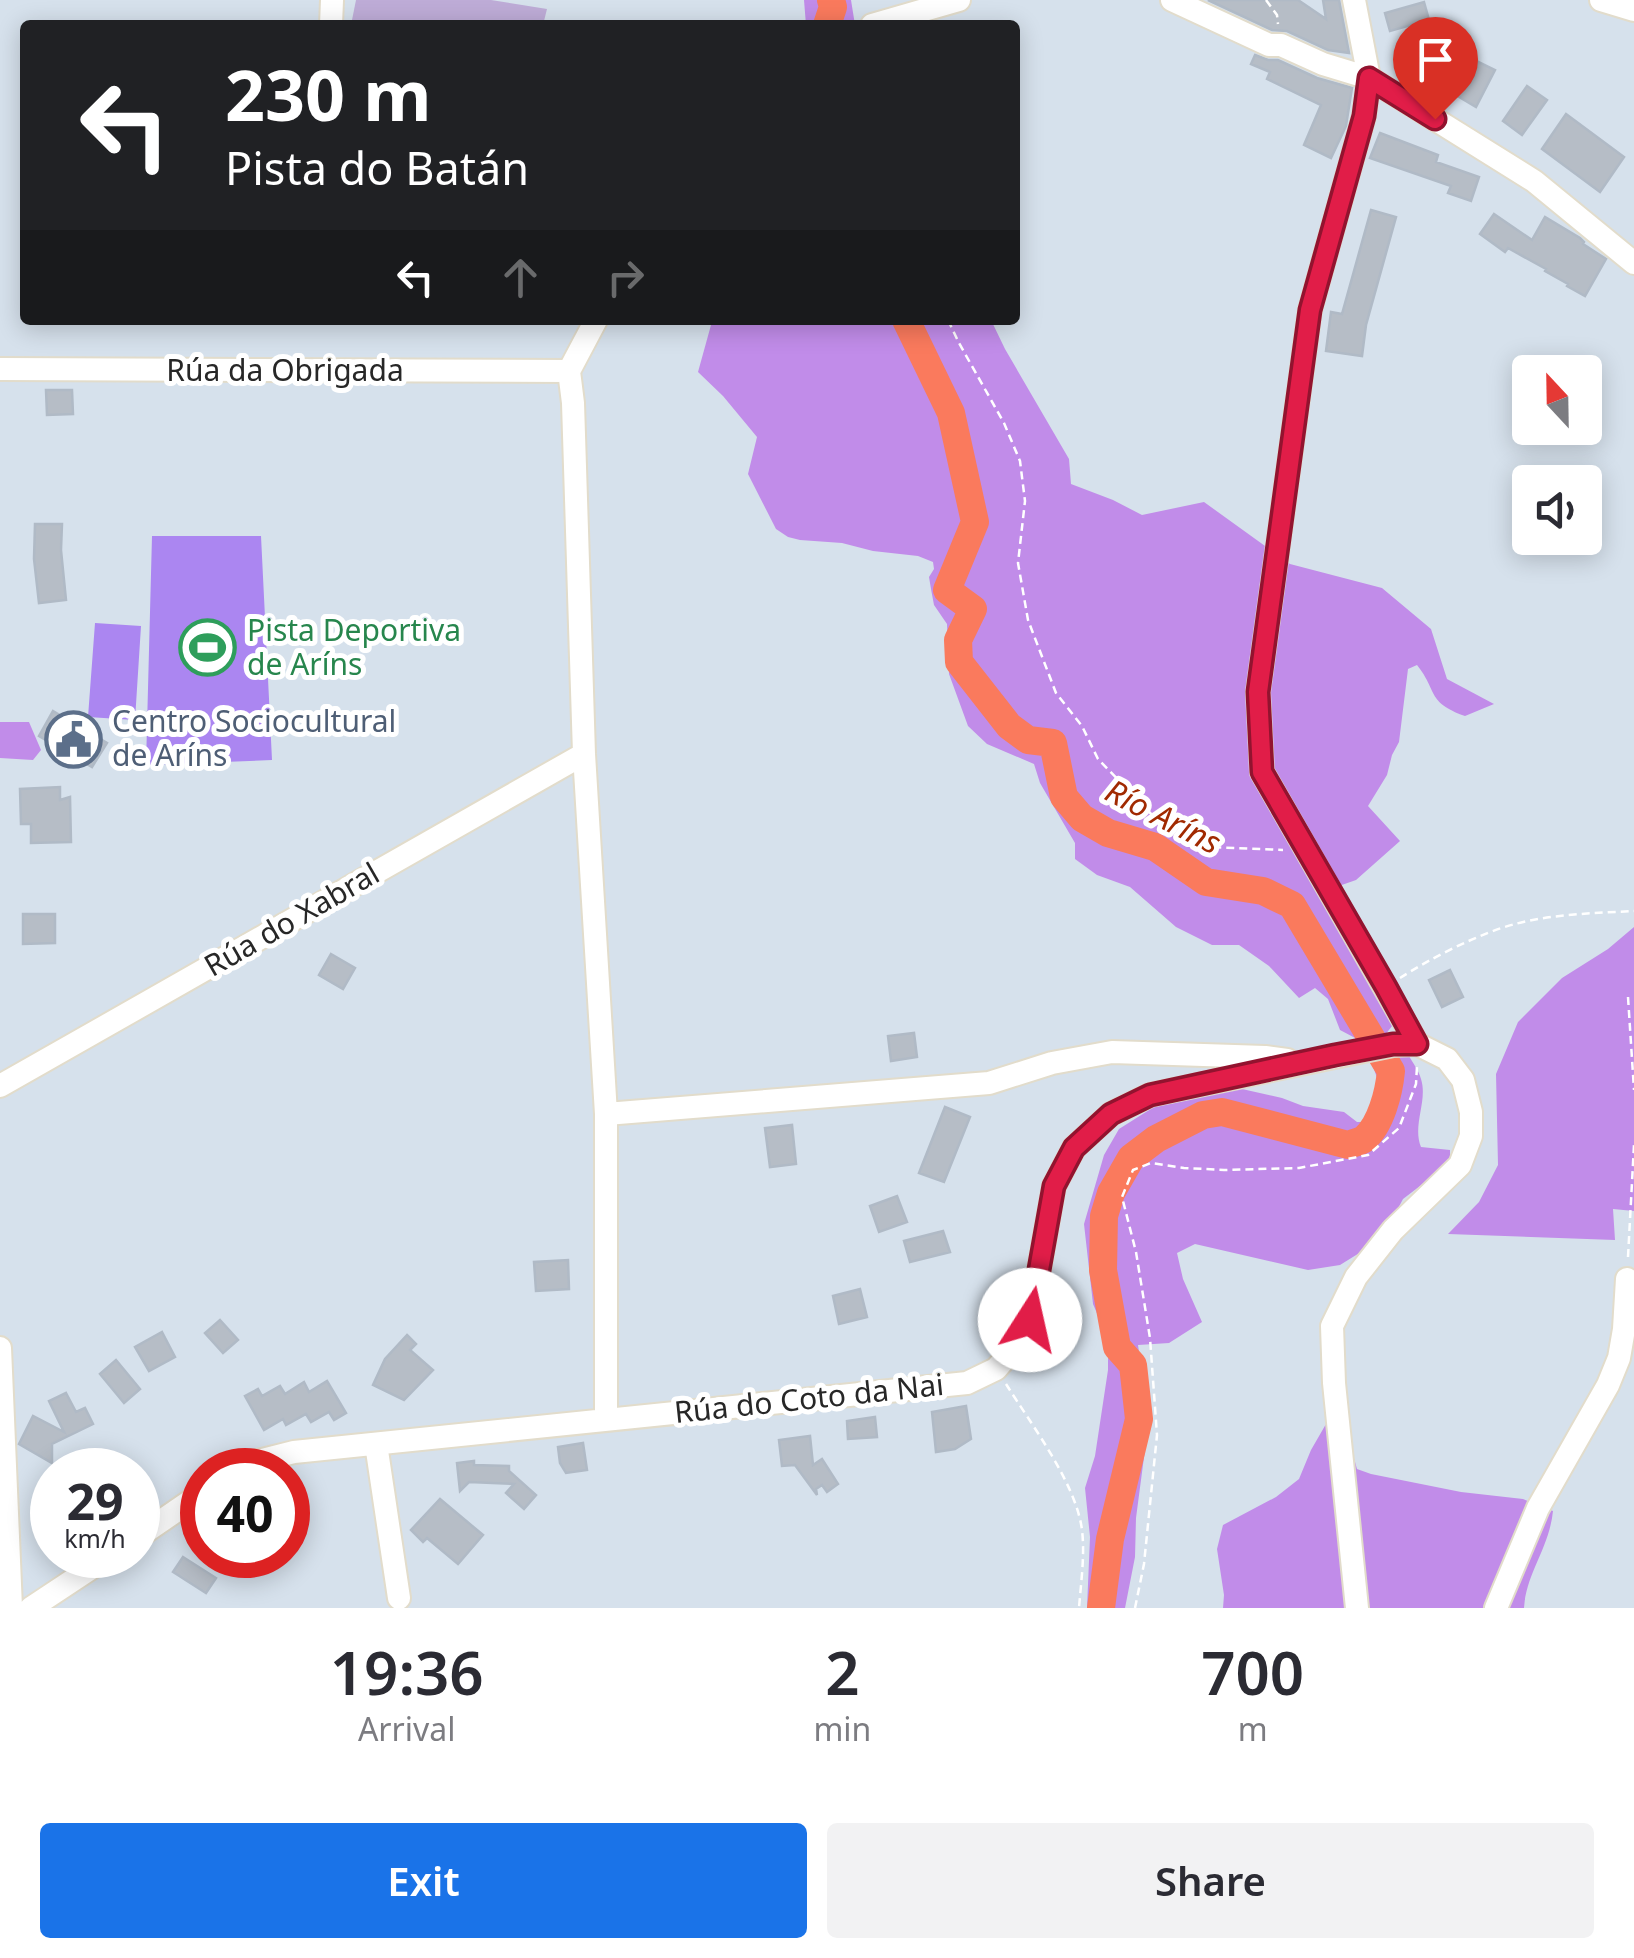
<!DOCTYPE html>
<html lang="en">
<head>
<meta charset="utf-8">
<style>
	body { margin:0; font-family:"Noto Sans",sans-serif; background:#f2f2f3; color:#2b2b33; height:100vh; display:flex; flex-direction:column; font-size:38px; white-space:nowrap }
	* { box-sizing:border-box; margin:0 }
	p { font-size:32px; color:#7c7c81 }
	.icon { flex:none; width:55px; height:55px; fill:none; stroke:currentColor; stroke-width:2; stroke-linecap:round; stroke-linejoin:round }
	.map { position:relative; height:1608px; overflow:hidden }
	.drawer { display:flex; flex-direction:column; background:#fff; flex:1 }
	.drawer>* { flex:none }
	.hud { position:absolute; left:20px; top:20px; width:1000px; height:305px; border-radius:10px; box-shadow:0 5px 25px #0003; background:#202124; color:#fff; overflow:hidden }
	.needle { width:65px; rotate:338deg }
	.buttons { position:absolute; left:1512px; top:355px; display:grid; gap:20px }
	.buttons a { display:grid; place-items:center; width:90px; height:90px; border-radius:10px; background:#fff; box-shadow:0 5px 25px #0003; font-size:50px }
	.speed { position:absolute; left:30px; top:1448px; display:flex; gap:20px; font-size:50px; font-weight:700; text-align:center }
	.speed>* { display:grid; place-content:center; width:130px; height:130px; border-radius:50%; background:#fff; box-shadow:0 5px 25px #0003; line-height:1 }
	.speed small { font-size:25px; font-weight:400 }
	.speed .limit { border:15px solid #d22; background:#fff; color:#111 }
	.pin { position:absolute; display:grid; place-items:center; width:85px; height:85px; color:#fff; margin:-102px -42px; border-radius:50% 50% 50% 0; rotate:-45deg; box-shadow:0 0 10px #0007 }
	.pin .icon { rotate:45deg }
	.me { position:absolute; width:110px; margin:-55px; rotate:10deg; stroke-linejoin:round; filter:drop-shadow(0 0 8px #0008) }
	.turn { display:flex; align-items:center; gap:35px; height:210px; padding:0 40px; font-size:45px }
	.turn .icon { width:130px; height:130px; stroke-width:2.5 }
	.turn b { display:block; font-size:70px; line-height:85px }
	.lanes { display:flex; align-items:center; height:95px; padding:0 40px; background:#0003; justify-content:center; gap:50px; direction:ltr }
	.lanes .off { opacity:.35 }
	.eta { display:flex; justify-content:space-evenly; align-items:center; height:170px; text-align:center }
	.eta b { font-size:60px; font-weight:600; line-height:70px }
	.button { display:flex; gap:20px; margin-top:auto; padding:20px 40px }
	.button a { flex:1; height:115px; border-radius:10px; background:#1a73e8; color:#fff; font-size:40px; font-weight:600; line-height:115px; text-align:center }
	.button a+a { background:#f2f2f3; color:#2b2b33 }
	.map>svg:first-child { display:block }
	.green { fill:#c18ce9 }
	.cemetery { fill:#beacd7 }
	.pitch { fill:#ab86f1 }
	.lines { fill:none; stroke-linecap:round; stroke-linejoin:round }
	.river { stroke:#fa7a5d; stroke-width:28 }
	.building { fill:#b6bdc6; stroke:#b0bac6; stroke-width:2.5 }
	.minor-casing { stroke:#e2dccb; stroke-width:26 }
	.path { stroke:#fff; stroke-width:2.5; stroke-dasharray:8 5; stroke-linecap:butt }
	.minor { stroke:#fff; stroke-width:22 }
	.route-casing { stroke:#92132f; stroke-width:25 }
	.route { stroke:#e11d48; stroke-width:18 }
	.labels { text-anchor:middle; stroke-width:10; stroke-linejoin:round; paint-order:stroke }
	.street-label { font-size:30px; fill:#272727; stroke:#fff }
	.leisure-label { font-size:30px; fill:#27864d; stroke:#fff; text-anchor:start }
	.service-label { font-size:30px; fill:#4e5e75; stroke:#fff; text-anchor:start }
	.water-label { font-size:32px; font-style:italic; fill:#a12a01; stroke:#fff }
</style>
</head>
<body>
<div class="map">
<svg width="1634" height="1608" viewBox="0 0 1634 1608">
	<rect width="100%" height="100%" fill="#d6e1ec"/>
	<path class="green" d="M804,0H851L855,25H806Z
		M735,320H991L1005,349L1069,459L1071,484L1113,500L1142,515L1204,502L1290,564L1382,588L1431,629L1447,679L1494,704L1465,716C1426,702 1438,691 1417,665L1408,669L1399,742L1392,755L1387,775L1368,806L1400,841L1356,880L1336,887L1396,1021L1385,1035L1359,1040L1340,1030L1328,999L1315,988L1299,998L1269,966L1239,945H1212L1176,927L1130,887L1097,875L1075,859V843L1040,783L1034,764L987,744L968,726L949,674L947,624L934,605L931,589L929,577L934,569L933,562L918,556L873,551L842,543L800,540L788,537L776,529L748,474L757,437L723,396L698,372L711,325Z
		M0,722H29L41,750L33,760L0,758Z
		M1634,927V1211L1613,1209L1615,1240L1448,1234L1479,1202L1498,1165L1496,1074L1518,1022L1562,978L1608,949Z
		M1393,1056H1409C1413,1063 1419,1071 1421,1079C1428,1101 1412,1125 1421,1147L1450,1150V1163L1403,1199L1394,1216L1369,1247L1340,1265L1308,1270L1195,1244L1177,1253L1183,1279L1202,1322L1169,1343L1138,1345L1149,1419L1136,1518L1135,1557L1125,1608H1087L1090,1537L1085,1488L1095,1456L1108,1370V1339L1093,1304L1084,1224L1104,1155L1119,1129L1157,1105L1206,1093L1242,1089L1282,1098L1303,1106L1344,1112L1357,1122H1366L1378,1081L1372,1063Z
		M1326,1424L1348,1437L1357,1469L1371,1474L1461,1492L1523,1499L1553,1511C1549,1549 1526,1573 1524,1608H1223L1224,1595L1217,1549L1223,1525L1276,1497L1299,1479L1311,1450Z"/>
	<path class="cemetery" d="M356,0H491L547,9L543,25H351Z"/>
	<path class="pitch" d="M152,536H261L272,760L146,765Z
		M95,623L141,626L135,720L88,717Z"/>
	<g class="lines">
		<path class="river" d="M827,25L833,7L831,0
			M906,320L951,413L975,522L947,590L973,609L958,640L959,662L1009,726L1028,740L1053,743L1064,797L1082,818L1108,833L1155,847L1206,882L1263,891L1292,905L1391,1071C1389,1092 1381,1125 1364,1139C1361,1141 1351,1144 1348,1145L1222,1112L1203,1115L1156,1139L1131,1158L1111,1193L1104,1216L1103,1270L1117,1347L1133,1365L1139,1419L1110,1539L1101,1608"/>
	</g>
	<path class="building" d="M1208,0H1298L1326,19L1323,0H1339L1349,53L1328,50L1287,31L1272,30Z
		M1424,2L1429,20L1390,31L1385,13Z
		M1428,27L1447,47L1450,42L1468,53L1466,56L1495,70L1476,107L1414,70L1399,54Z
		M1255,55L1268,60H1278L1317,78L1352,88L1346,126L1331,158L1304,145L1321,105L1267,79L1270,72L1251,64Z
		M1527,86L1547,100L1522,135L1503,121Z
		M1566,114L1624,157L1600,192L1542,149Z
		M1380,133L1438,155L1436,162L1479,177L1471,201L1448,193L1451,186L1370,158Z
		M1371,210L1396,217L1366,325L1362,356L1326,351L1331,312L1342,314Z
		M1494,214L1532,240L1545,217L1580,238L1584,242L1583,244L1606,259L1585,296L1567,286L1568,284L1545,271L1546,269L1508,248L1505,252L1480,234Z
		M46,390H72L73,414L47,415Z
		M35,524H62L61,550L66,600L39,603L34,559Z
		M53,711L107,743L92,767L39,736Z
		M60,787V800L70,797L71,842L31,843V824H21L20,789Z
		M23,914H55V943L23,944Z
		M331,954L355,968L343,989L319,975Z
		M1450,970L1463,997L1442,1007L1429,980Z
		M914,1033L917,1057L891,1061L888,1036Z
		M945,1107L970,1117L944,1182L919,1173Z
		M792,1125L796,1164L770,1167L765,1128Z
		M897,1196L907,1222L879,1232L870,1206Z
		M943,1231L950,1252L910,1262L904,1241Z
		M568,1260L569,1289L536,1291L534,1262Z
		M860,1289L867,1317L839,1324L833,1296Z
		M220,1320L238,1340L223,1353L205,1333Z
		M162,1332L175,1357L149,1371L135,1347Z
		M407,1335L416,1344L410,1350L433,1370L404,1400L373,1385L385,1359Z
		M116,1360L140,1389L124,1403L100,1374Z
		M327,1381L346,1413L334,1420L329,1412L311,1422L306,1414L286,1425L283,1419L264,1430L245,1396L258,1389L262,1396L280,1386L285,1394L304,1382L309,1392Z
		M66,1393L76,1412L85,1408L93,1424L52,1444V1463L19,1444L33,1416L64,1432L49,1401Z
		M966,1406L971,1439L955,1449L936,1452L932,1412Z
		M875,1417L877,1437L848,1439L847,1421Z
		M810,1436L813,1465L822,1459L838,1484L827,1492L822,1485L816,1489L817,1495L795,1465L782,1466L779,1440Z
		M583,1443L587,1470L566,1473L560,1463L558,1447Z
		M474,1461V1465L509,1466V1471L536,1495L524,1509L506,1493L514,1484L469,1482L460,1491L457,1463Z
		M440,1499L483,1535L458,1564L427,1538L423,1542L411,1530Z
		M183,1557L216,1578L206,1593L173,1572Z"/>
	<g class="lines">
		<defs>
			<path id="minor" d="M1172,0L1269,45H1281L1323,64L1369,78L1534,181L1634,263
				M1354,0L1369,78L1364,116L1310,310L1258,692L1262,772L1417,1044
				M1601,0L1634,10
				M331,25L332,0
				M872,25L959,0
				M596,320L569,371L573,403L584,754L606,1114V1419
				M0,369L569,371
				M0,1086L584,754
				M606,1114L989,1083L1052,1063L1112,1052L1265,1057L1287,1060
				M0,1348L11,1608
				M376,1444L399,1598
				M238,1470L246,1464L294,1452L967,1383L996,1369L1016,1346L1030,1320L1054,1186L1074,1148L1111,1114L1150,1095L1393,1045L1417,1044L1447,1059L1463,1080L1471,1112V1136L1460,1165L1393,1230L1356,1277L1332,1326L1334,1383L1357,1608
				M138,1537L202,1493
				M31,1608L111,1555
				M1496,1608L1538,1508L1608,1385L1619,1358L1624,1329L1627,1279"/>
		</defs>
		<use href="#minor" class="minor-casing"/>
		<path class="path" d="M1266,0L1277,15L1278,24
			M948,320L959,343L1004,423L1020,461L1025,501L1018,563L1028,620L1056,693L1082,726L1098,759L1158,821L1207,847L1283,850
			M1400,978C1431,958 1480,933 1515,924C1553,914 1595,913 1634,911
			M1628,997L1634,1090
			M1628,1257L1634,1145
			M1006,1384C1031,1424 1076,1483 1082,1530C1085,1555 1081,1582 1079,1608
			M1135,1608L1144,1564L1157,1435L1150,1338L1136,1252L1122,1197L1133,1170L1151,1163L1184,1168L1224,1170L1299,1168L1368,1155L1399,1128L1416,1084L1417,1066"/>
		<use href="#minor" class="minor"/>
	</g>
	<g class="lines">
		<defs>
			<path id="route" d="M1030,1320L1054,1186L1074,1148L1111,1114L1150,1095L1335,1055L1393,1044H1417L1386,987L1262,772L1258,692L1310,310L1364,116L1369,78L1435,119"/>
		</defs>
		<use href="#route" class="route-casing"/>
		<use href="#route" class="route"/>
	</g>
	<defs>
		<symbol id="stadium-ring" viewBox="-11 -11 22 22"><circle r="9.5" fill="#fff" stroke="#2e9e5b" stroke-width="1.5"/><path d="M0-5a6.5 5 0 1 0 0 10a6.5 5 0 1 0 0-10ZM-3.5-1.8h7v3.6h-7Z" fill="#2e9e5b"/></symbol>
		<symbol id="civic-ring" viewBox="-11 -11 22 22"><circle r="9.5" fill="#fff" stroke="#5c6f8a" stroke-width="1.5"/><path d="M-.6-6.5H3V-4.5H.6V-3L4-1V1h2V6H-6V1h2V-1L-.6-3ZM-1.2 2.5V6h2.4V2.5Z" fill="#5c6f8a"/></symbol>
	</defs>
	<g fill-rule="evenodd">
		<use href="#stadium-ring" x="176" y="616" width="63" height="63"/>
		<use href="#civic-ring" x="42" y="708" width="63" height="63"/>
	</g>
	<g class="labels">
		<g class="street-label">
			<text x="285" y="381">Rúa da Obrigada</text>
			<text transform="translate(292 920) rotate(-30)" y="10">Rúa do Xabral</text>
			<text transform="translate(809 1399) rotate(-6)" y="10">Rúa do Coto da Nai</text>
		</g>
		<g class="leisure-label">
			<text x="247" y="641">Pista Deportiva<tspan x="247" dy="34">de Aríns</tspan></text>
		</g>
		<g class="service-label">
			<text x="112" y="732">Centro Sociocultural<tspan x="112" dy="34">de Aríns</tspan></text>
		</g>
		<g class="water-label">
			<text transform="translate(1163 817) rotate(27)" y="11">Río Aríns</text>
		</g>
	</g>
</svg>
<div class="buttons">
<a><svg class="needle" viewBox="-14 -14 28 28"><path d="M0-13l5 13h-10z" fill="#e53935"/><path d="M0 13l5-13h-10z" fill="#7c7c81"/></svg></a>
<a><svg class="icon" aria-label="sound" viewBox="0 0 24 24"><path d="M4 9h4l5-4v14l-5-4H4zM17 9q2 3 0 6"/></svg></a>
</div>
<div class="speed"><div>29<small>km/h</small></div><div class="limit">40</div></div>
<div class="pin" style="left:1435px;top:119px;background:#d93025"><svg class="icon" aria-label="arrive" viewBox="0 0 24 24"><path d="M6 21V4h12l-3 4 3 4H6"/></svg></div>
<svg class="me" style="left:1030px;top:1320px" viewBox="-20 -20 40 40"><circle r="19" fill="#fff"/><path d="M0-13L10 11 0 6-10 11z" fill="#e11d48"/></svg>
<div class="hud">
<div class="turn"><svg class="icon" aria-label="left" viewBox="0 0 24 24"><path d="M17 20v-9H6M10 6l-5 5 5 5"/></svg><div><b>230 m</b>Pista do Batán</div></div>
<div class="lanes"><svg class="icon" aria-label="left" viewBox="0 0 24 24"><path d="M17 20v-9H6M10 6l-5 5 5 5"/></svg><svg class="icon off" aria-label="ahead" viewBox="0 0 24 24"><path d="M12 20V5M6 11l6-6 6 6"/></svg><svg class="icon off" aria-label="right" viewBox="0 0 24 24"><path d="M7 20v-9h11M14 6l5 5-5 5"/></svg></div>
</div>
</div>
<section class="drawer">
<div class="eta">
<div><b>19:36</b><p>Arrival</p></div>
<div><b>2</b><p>min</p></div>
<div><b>700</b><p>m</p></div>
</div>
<div class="button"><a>Exit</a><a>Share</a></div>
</section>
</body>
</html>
